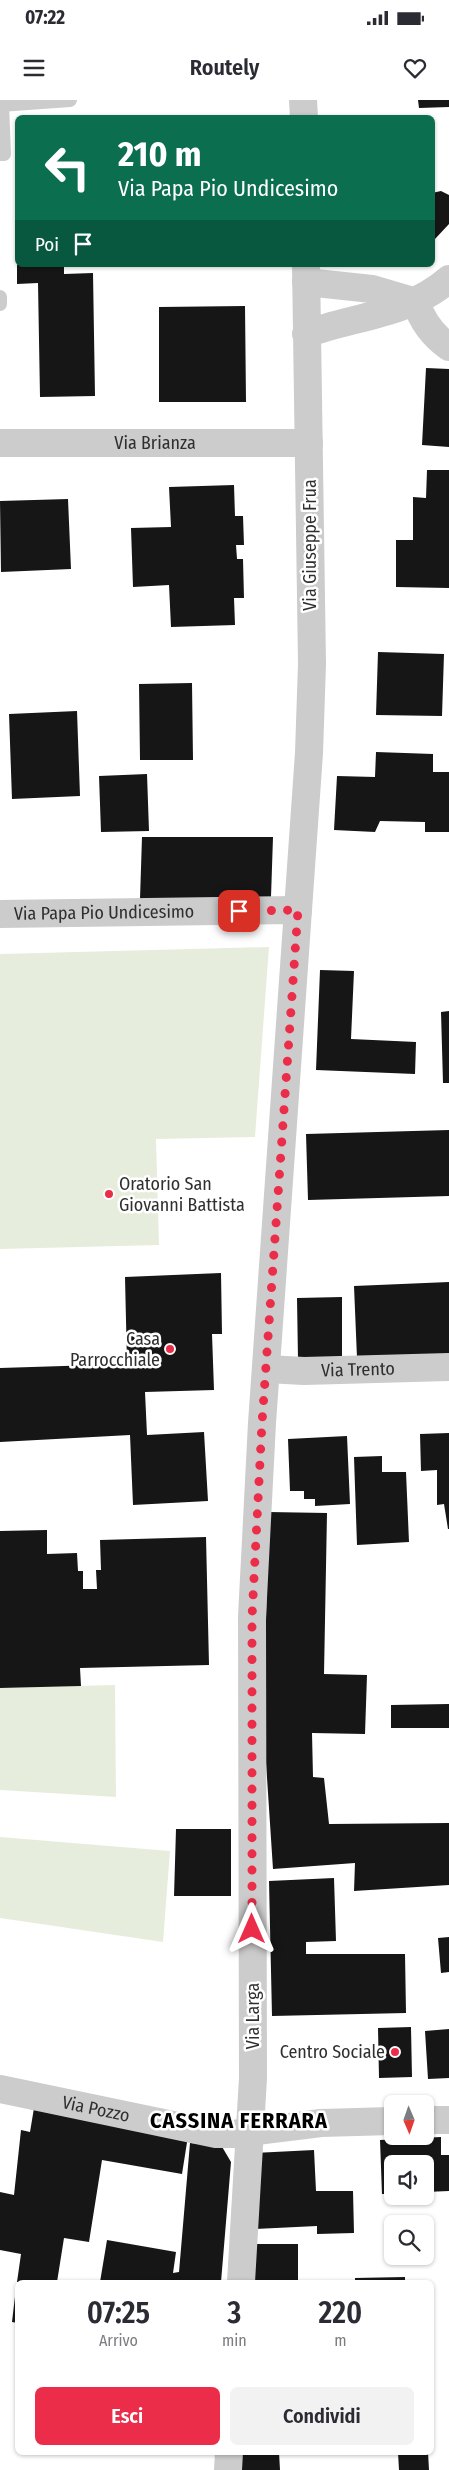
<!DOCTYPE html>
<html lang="it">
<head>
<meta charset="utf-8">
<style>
	body { margin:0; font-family:"Fira Sans Condensed",sans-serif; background:#f2f2f3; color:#2b2b33; height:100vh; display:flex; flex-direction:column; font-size:19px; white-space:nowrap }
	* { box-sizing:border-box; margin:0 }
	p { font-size:16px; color:#7c7c81 }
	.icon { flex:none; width:28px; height:28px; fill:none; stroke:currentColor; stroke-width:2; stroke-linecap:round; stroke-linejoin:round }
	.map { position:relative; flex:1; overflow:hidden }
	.details { position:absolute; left:15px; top:2180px; width:419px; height:175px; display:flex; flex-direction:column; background:#fff; border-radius:8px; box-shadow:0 1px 4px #0004 }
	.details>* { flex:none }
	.hud { position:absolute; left:15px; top:15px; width:420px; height:152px; border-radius:8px; box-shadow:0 1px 4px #0004; background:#0b6e4f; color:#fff; overflow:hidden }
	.needle { width:32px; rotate:178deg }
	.fabs { position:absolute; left:384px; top:1995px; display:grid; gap:10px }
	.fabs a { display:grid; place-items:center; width:50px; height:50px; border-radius:8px; background:#fff; box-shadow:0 1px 4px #0004; font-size:25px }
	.pin { position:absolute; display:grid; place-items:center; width:42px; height:42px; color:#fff; margin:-21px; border-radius:10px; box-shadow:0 2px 8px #0006 }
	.me { position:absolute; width:55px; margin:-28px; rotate:0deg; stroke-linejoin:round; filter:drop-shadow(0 0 4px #0008) }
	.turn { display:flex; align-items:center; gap:18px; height:105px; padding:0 20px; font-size:22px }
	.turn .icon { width:65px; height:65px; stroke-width:2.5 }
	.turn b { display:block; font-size:35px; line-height:42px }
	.then { display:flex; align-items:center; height:48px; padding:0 20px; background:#0003; gap:10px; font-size:19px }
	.eta { display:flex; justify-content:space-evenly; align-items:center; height:85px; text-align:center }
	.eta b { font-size:30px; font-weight:600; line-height:35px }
	.button { display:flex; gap:10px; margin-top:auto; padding:10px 20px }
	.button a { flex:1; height:58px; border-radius:8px; background:#eb2d4a; color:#fff; font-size:20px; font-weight:600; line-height:58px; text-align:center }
	.button a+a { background:#f2f2f3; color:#2b2b33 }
	.status { display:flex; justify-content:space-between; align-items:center; height:35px; padding:0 25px; background:#fff; direction:ltr }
	.status svg { height:14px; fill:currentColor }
	header { display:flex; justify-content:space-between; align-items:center; height:65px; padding:0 20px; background:#fff; font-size:22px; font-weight:600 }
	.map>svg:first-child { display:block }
	.green { fill:#e7eddd }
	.building { fill:#161616 }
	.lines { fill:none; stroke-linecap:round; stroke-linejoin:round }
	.service { stroke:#ccc; stroke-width:14 }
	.minor { stroke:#ccc; stroke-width:28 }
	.tertiary { stroke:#ccc; stroke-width:28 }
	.route { stroke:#eb2d4a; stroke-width:9; stroke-dasharray:0 16.2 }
	.poi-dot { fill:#eb2d4a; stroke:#fff; stroke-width:2 }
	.labels { text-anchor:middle; stroke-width:5; stroke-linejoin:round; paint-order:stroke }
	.street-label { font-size:18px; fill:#2f2f2f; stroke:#fff }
	.poi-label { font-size:18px; fill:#2f2f2f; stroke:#fff; text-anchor:end }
	.district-label { font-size:22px; font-weight:bold; letter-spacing:1px; fill:#000; stroke:#fff }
</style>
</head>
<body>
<div class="status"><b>07:22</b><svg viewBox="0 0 49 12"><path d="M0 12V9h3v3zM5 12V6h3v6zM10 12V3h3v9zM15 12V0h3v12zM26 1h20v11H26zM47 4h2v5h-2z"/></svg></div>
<header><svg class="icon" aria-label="menu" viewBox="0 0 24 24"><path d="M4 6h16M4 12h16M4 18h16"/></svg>Routely<svg class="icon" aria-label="heart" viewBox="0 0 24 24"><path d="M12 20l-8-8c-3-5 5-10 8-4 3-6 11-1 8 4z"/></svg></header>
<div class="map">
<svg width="449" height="2370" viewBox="0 0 449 2370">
	<rect width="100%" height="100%" fill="#fff"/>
	<path class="green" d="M269,847L255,1037L156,1039L159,1145L0,1149V854Z
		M115,1585L116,1697L0,1690V1588Z
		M0,1737L170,1751L163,1842L0,1818Z"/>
	<path class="building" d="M418,0H449V7L419,8Z
		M441,91L449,95V124L435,139L432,137V93Z
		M17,165H64V174L93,173L95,296L40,297L38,183L17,184Z
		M245,206L246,302H159V207Z
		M426,268L449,269V347L422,345Z
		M427,370H449V488L396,487V440H413V397L426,398Z
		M234,385L235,416H243L244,445H236L237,459H243L244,498H234L235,525L171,527L169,485L133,487L131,428L171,427L169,387Z
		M68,399L71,469L1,472L0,401Z
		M378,552L444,554L442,616L376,615Z
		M192,583L193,660H140L139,584Z
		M77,611L80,696L12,699L9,614Z
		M376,652L433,654V672H449V732H425V722L380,721L375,732L334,730L337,676L375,677Z
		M147,674L149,731L101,732L99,676Z
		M142,737H273L271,797L140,799Z
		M320,870L354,871L351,939L416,942L415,974L316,970Z
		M449,911V983H443L441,912Z
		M449,1030V1096L308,1100L306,1034Z
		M221,1173L222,1234H212L214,1290L145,1292L147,1335L204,1332L208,1401L133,1405L130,1335L0,1342V1268L127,1264L125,1177Z
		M449,1182V1254L357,1258L354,1186Z
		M342,1197V1260H298L297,1198Z
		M449,1333V1429H448L444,1404L437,1405V1370L421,1371L420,1334Z
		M347,1336L350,1404L315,1406V1399H304V1391H290L288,1339Z
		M382,1356V1372H406L409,1442L357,1445L354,1357Z
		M268,1412L327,1413L324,1574L367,1575L365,1634L312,1633L313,1677L324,1678L329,1724L449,1723V1785L354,1791L355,1763L273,1769L264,1632Z
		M47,1430V1454L77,1453L78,1471H83V1489H97L96,1470H101L100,1440L206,1437L209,1565L80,1568L81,1586L0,1588V1431Z
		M449,1604V1628H391V1605Z
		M176,1729H231V1796H174Z
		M334,1778L336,1841L306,1842V1854H405L406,1913L272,1916L269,1781Z
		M449,1837V1872L441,1873L438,1838Z
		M411,1927L412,1977L379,1978L378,1928Z
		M449,1929V1978L428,1979L425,1931Z
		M34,2008L188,2036L182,2074L102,2060L89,2142L64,2138L57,2182H17L21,2154L0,2150V2092L14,2095L21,2030L30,2032Z
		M441,2037V2055H449V2091L425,2092V2064H392V2094H382L380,2040Z
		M190,2043L221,2045L231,2062L221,2182H100L107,2140L176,2152L173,2173L179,2172Z
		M314,2050L316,2091H353L354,2133L317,2134V2126L255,2129L252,2053Z
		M249,2144H298V2182H250Z
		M405,2177V2182H355V2178Z
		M16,2188L18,2189V2223L12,2222Z
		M240,2352H279L280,2370H241Z
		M398,2352H428L429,2370H399Z"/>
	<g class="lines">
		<path class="service" d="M0,5L70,0
			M0,54H4L2,4
			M0,197V204"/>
		<g class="minor">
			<path d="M306,182L372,189L416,202C422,221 432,235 449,247"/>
			<path id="s1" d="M0,343H309"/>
			<path id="s2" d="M0,814L298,810"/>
			<path id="s3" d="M267,1269L304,1271L449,1267"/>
			<path id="s4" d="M0,1989L216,2034H233L321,2023L392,2021"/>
			<path d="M425,2020H449"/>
		</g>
		<path class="tertiary" d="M303,0L304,18
			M306,234C355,216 408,215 449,179
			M241,2182L253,1978L252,1517L262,1323L309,653L312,564L306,165
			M228,2370L229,2352"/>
	</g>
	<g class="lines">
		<path class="route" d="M239,811L298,810L262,1323L252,1517V1829"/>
	</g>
	<g class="poi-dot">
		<circle cx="109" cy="1094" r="5"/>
		<circle cx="170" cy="1249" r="5"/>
		<circle cx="395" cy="1952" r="5"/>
	</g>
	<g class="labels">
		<g class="street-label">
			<text dy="6" stroke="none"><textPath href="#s1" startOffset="155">Via Brianza</textPath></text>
			<text transform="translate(310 445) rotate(-90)" y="6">Via Giuseppe Frua</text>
			<text dy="6" stroke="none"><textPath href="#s2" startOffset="104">Via Papa Pio Undicesimo</textPath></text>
			<text dy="6" stroke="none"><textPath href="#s3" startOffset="91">Via Trento</textPath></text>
			<text transform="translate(253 1916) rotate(-90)" y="6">Via Larga</text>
			<text dy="6" stroke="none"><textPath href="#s4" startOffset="98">Via Pozzo</textPath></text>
		</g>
		<g class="poi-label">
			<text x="119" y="1090" text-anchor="start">Oratorio San<tspan x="119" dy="21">Giovanni Battista</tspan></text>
			<text x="160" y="1245">Casa<tspan x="160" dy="21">Parrocchiale</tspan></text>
			<text x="385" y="1958">Centro Sociale</text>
		</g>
		<g class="district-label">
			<text x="239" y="2028">CASSINA FERRARA</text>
		</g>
	</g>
</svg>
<div class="fabs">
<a><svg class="needle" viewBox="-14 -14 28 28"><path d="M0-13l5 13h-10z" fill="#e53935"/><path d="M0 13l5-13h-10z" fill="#7c7c81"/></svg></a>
<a><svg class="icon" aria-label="sound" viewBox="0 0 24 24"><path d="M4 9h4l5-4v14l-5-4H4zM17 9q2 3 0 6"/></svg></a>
<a><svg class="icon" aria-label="search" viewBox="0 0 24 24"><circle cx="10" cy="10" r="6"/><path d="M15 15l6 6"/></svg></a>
</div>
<div class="pin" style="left:239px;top:811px;background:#d93025"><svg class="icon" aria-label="arrive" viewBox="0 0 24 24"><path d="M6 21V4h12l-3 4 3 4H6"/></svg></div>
<svg class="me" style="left:252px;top:1829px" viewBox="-20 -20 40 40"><path d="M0-17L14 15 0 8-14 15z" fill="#eb2d4a" stroke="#fff" stroke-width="4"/></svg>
<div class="hud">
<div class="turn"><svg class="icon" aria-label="left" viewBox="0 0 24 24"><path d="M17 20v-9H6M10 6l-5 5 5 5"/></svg><div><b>210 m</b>Via Papa Pio Undicesimo</div></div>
<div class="then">Poi<svg class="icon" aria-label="arrive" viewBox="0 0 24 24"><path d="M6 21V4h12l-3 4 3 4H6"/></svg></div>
</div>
<section class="details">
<div class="eta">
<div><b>07:25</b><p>Arrivo</p></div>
<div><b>3</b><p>min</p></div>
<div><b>220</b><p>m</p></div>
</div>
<div class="button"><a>Esci</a><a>Condividi</a></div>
</section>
</div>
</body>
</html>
